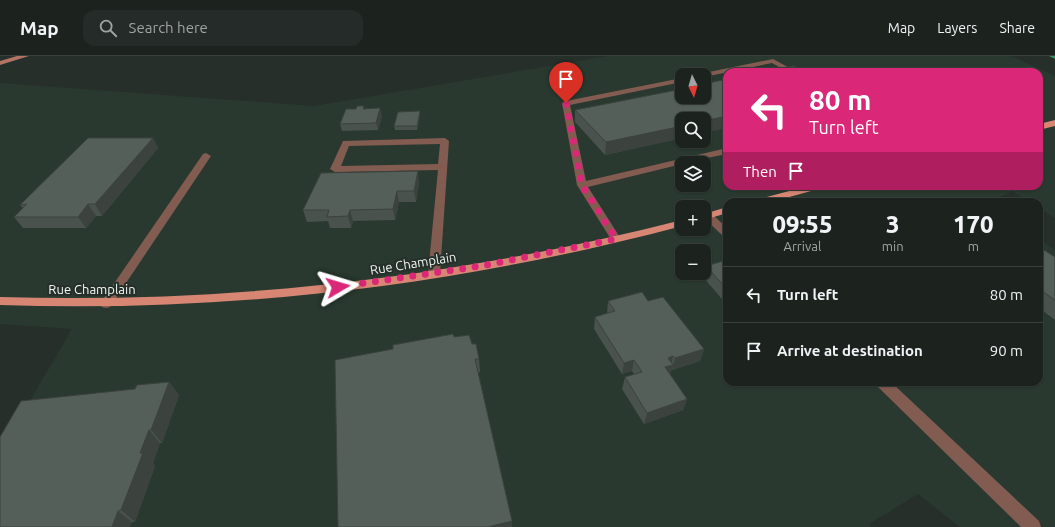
<!DOCTYPE html>
<html lang="en">
<head>
<meta charset="utf-8">
<style>
	body { margin:0; font-family:Ubuntu,sans-serif; background:#252b28; color:#f1f3f6; height:100vh; display:flex; flex-direction:column; font-size:15px; white-space:nowrap }
	* { box-sizing:border-box; margin:0 }
	p { font-size:13px; color:#a0a4a4 }
	.icon { flex:none; width:22px; height:22px; fill:none; stroke:currentColor; stroke-width:2; stroke-linecap:round; stroke-linejoin:round }
	.map { position:relative; flex:1; overflow:hidden }
	.drawer { position:absolute; left:723px; top:142px; width:320px; height:188px; display:flex; flex-direction:column; background:#1c231f; border-radius:12px; box-shadow:0 1px 3px #0004,0 0 0 1px #3a403d }
	.drawer>* { flex:none }
	.banner { position:absolute; left:723px; top:12px; width:320px; height:122px; border-radius:12px; box-shadow:0 1px 3px #0004,0 0 0 1px #3a403d; background:#db2777; color:#fff; overflow:hidden }
	.needle { width:26px; rotate:175deg }
	.tools { position:absolute; left:675px; top:12px; display:grid; gap:8px }
	.tools a { display:grid; place-items:center; width:36px; height:36px; border-radius:8px; background:#1c231f; box-shadow:0 1px 3px #0004,0 0 0 1px #3a403d; font-size:20px }
	.pin { position:absolute; display:grid; place-items:center; width:34px; height:34px; color:#fff; margin:-41px -17px; border-radius:50% 50% 50% 0; rotate:-45deg; box-shadow:0 0 4px #0007 }
	.pin .icon { rotate:45deg }
	.me { position:absolute; width:44px; margin:-22px; rotate:83deg; stroke-linejoin:round; filter:drop-shadow(0 0 3px #0008) }
	.turn { display:flex; align-items:center; gap:14px; height:84px; padding:0 20px; font-size:18px }
	.turn .icon { width:52px; height:52px; stroke-width:2.5 }
	.turn b { display:block; font-size:28px; line-height:34px }
	.then { display:flex; align-items:center; height:38px; padding:0 20px; background:#0003; gap:8px; font-size:15px }
	.eta { display:flex; justify-content:space-evenly; align-items:center; height:68px; text-align:center }
	.eta b { font-size:24px; font-weight:800; line-height:28px }
	ul { padding:0; list-style:none }
	li { display:flex; align-items:center; gap:12px; height:56px; padding:0 20px; border-top:1px solid #3a403d }
	li div { flex:1 }
	li b { display:block; font-size:15px }
	li em { font-style:normal }
	header { display:flex; align-items:center; gap:24px; box-sizing:border-box; height:56px; padding:0 20px; background:#1c231f; border-bottom:1px solid #3a403d }
	header strong { font-size:19px }
	nav { display:flex; gap:22px; margin-inline-start:auto; font-size:14px }
	.search { width:280px; height:36px; background:#252b28; display:flex; align-items:center; gap:10px; box-sizing:border-box; padding:0 14px; border-radius:12px; color:#a0a4a4; font-size:15px }
	.map>svg:first-child { display:block }
	.built { fill:#29392f; fill-rule:evenodd }
	.lines { fill:none; stroke-linecap:round; stroke-linejoin:round }
	.stream { fill:#2d9361; fill-rule:evenodd }
	.lane { fill:#825b51; fill-rule:evenodd }
	.secondary { fill:#b17465; fill-rule:evenodd }
	.primary { fill:#d68673; fill-rule:evenodd }
	.wall { fill:#49524d }
	.shaded-wall { fill:#3c423e }
	.building { fill:#555f59; stroke:#3c423e }
	.route { stroke:#db2777; stroke-width:7; stroke-dasharray:0 12.6 }
	.labels { text-anchor:middle; stroke-width:4; stroke-linejoin:round; paint-order:stroke }
	.street-label { font-size:13px; fill:#f1f6f3; stroke:#262f29 }
</style>
</head>
<body>
<header>
<strong>Map</strong>
<div class="search"><svg class="icon" aria-label="search" viewBox="0 0 24 24"><circle cx="10" cy="10" r="6"/><path d="M15 15l6 6"/></svg>Search here</div>
<nav><a>Map</a><a>Layers</a><a>Share</a></nav>
</header>
<div class="map">
<svg width="1055" height="471" viewBox="0 0 1055 471">
	<rect width="100%" height="100%" fill="#262f29"/>
	<path class="built" d="M608,0H1011L1055,20V162L1039,152V146H1029L1012,135L991,146H727V326H1039V183L1055,194V471H960L918,438L869,468L871,471H0V396L72,273L0,268V27L314,50ZM727,16H1039V130H727ZM682,19H704V41H682ZM682,63H704V85H682ZM682,107H704V129H682ZM682,151H704V173H682ZM682,195H704V217H682Z"/>
	<g class="lines">
		<path class="stream" d="M1049,0H1055V3Z"/>
		<path class="lane" d="M773,3L797,16H788L772,7L704,21V19H700L704,17Z
			M682,22V26L570,49L586,125L727,92V98L682,107V108L588,131L621,183L620,185H612L577,129L562,47L566,45Z
			M445,82L449,85L440,218L438,221H430L428,218L438,114L335,116L330,113L343,85ZM440,88L438,108L341,110L349,90Z
			M206,97L211,100L110,251L106,252L102,251L100,248L102,245L203,98Z
			M708,157L712,158L727,172V181L723,180L704,162V158Z
			M875,326H891L1039,465L1041,471H1021L877,330Z"/>
		<path class="secondary" d="M17,0H29L0,9V5Z"/>
		<path class="primary" d="M1055,64V70L1039,74V68Z
			M808,130H824L822,132L771,146H754L755,144Z
			M727,151V157L704,164V158Z
			M682,164V170C460,229 230,257 0,249V241C230,248 459,221 682,164Z"/>
	</g>
	<path class="wall" d="M364,53L382,60L378,74L342,75L340,68Z
		M575,54L682,63V82L605,99L575,66Z
		M420,55V59L417,74H395L394,70Z
		M153,82L158,92L102,160H96L86,172H23L14,161L23,152L20,149Z
		M419,126L416,146H399L395,164L353,165L351,172H330L328,165L307,166L303,154Z
		M1039,191L1055,201V264L1039,252Z
		M727,204V249L703,221L706,210Z
		M608,245H648L704,293L700,305L672,314V313L670,318L687,343L683,354L644,368L622,333L625,321L634,318L632,315L622,318L594,273L595,261L607,257Z
		M454,281L472,288L479,303L480,316L478,317L512,465V471H338Z
		M169,326L179,339L162,387H160L153,407L155,410L135,466L0,471L135,333Z"/>
	<path class="shaded-wall" d="M380,52L382,60L378,74L376,67Z
		M420,55V59L417,74V70Z
		M727,60V72L704,77V65Z
		M682,70V82L605,99L606,86Z
		M153,82L158,92L102,160L95,148Z
		M418,115L419,126L416,146L414,135Z
		M397,135L399,146L395,164L393,153Z
		M88,148L96,160L86,172L78,161Z
		M350,154L353,165L351,172L348,160Z
		M704,293L700,305L672,314L675,302Z
		M673,300L671,309H673L670,320L662,323L668,302Z
		M634,304L632,315L622,318L624,307Z
		M169,326L179,339L162,387L151,374Z
		M687,343L683,354L644,368L647,357Z
		M149,374L160,387L153,407L155,410L135,466L121,454L140,397Z
		M118,455L132,466L130,471H112Z
		M512,465V471H488Z"/>
	<path class="building" d="M794,10L804,16H765L771,15L769,14Z
		M727,23V60L704,65V63H682V70L606,86L575,54L682,33V41H704V28Z
		M357,50H364L363,53L380,52L376,67L340,68L346,53H356Z
		M420,55L417,70H394L398,56Z
		M88,82H153L95,148H88L78,161H14L27,148L20,149Z
		M418,115L414,135H397L393,153L350,154L348,160L327,161L329,154H303L321,117Z
		M1039,191L1055,201V244L1039,233Z
		M727,204V233L706,210Z
		M642,236L648,245L663,241L704,293L675,302L673,300L668,302L673,309L665,311L687,343L647,357L625,321L642,316L634,304L624,307L595,261L615,255L608,245Z
		M453,278L454,281L469,279L472,288H476L479,303H475L512,465L488,471H338L335,304L393,293V289Z
		M169,326L151,374H149L140,397H143L121,454L118,455L112,471H0V381L21,345L135,333L137,329Z"/>
	<g class="lines">
		<path class="route" d="M338,231L481,210L616,183L582,129L566,47"/>
	</g>
	<g class="labels">
		<g class="street-label">
			<text transform="translate(413 207) rotate(-9)" y="5">Rue Champlain</text>
			<text x="92" y="238">Rue Champlain</text>
		</g>
	</g>
</svg>
<div class="tools">
<a><svg class="needle" viewBox="-14 -14 28 28"><path d="M0-13l5 13h-10z" fill="#e53935"/><path d="M0 13l5-13h-10z" fill="#a0a4a4"/></svg></a>
<a><svg class="icon" aria-label="search" viewBox="0 0 24 24"><circle cx="10" cy="10" r="6"/><path d="M15 15l6 6"/></svg></a>
<a><svg class="icon" aria-label="layers" viewBox="0 0 24 24"><path d="M12 4l9 5-9 5-9-5zM3 14l9 5 9-5"/></svg></a>
<a>+</a>
<a>−</a>
</div>
<div class="pin" style="left:566px;top:47px;background:#d93025"><svg class="icon" aria-label="arrive" viewBox="0 0 24 24"><path d="M6 21V4h12l-3 4 3 4H6"/></svg></div>
<svg class="me" style="left:338px;top:231px" viewBox="-20 -20 40 40"><path d="M0-17L14 15 0 8-14 15z" fill="#db2777" stroke="#fff" stroke-width="4"/></svg>
<div class="banner">
<div class="turn"><svg class="icon" aria-label="left" viewBox="0 0 24 24"><path d="M17 20v-9H6M10 6l-5 5 5 5"/></svg><div><b>80 m</b>Turn left</div></div>
<div class="then">Then<svg class="icon" aria-label="arrive" viewBox="0 0 24 24"><path d="M6 21V4h12l-3 4 3 4H6"/></svg></div>
</div>
<section class="drawer">
<div class="eta">
<div><b>09:55</b><p>Arrival</p></div>
<div><b>3</b><p>min</p></div>
<div><b>170</b><p>m</p></div>
</div>
<ul>
<li><svg class="icon" aria-label="left" viewBox="0 0 24 24"><path d="M17 20v-9H6M10 6l-5 5 5 5"/></svg><div><b>Turn left</b></div><em>80 m</em></li>
<li><svg class="icon" aria-label="arrive" viewBox="0 0 24 24"><path d="M6 21V4h12l-3 4 3 4H6"/></svg><div><b>Arrive at destination</b></div><em>90 m</em></li>
</ul>
</section>
</div>
</body>
</html>
